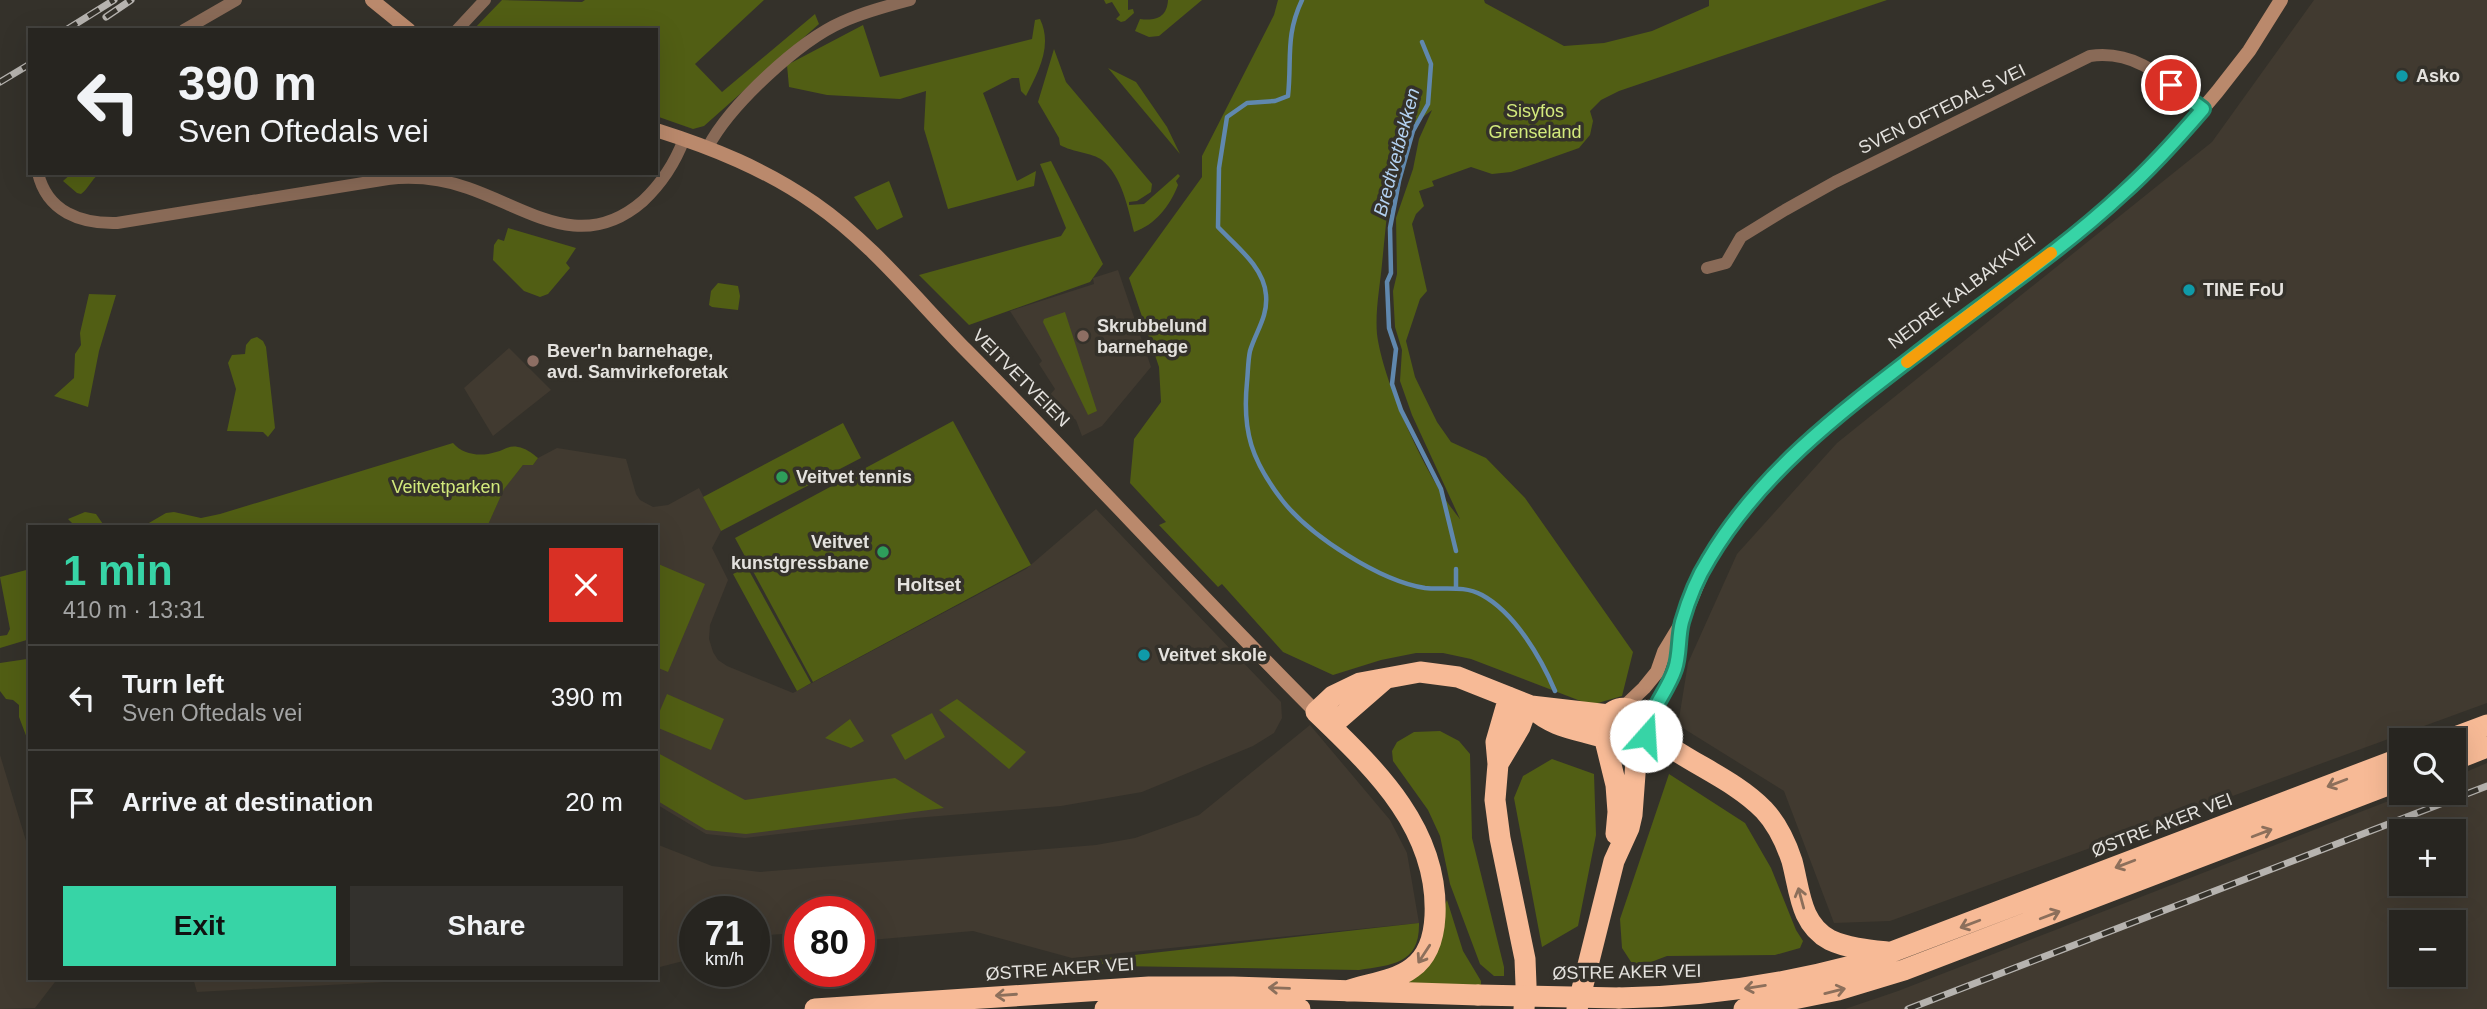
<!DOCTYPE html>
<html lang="en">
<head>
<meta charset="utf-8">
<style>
	body { margin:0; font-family:Arial,sans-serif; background:#33312d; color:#f1f3f6; height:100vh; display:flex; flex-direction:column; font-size:26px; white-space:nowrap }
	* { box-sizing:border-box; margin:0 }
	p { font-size:23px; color:#a4a5a5 }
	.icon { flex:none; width:38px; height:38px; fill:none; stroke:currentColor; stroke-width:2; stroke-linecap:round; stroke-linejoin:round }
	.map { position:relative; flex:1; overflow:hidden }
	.sheet { position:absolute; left:28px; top:525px; width:630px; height:455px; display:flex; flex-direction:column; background:#272520; border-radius:0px; box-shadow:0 7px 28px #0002,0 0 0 2px #43423e }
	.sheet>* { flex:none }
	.banner { position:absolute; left:28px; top:28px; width:630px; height:147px; border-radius:0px; box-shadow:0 7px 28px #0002,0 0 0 2px #43423e; background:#272520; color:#f1f3f6; overflow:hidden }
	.controls { position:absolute; left:2389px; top:728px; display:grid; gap:14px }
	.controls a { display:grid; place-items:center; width:77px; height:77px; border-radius:0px; background:#272520; box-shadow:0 7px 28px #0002,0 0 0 2px #43423e; font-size:35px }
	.speed { position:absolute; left:679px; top:896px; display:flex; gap:14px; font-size:35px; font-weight:700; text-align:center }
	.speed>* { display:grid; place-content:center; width:91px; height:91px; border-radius:50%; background:#272520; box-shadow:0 7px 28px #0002,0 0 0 2px #43423e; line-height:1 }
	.speed small { font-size:18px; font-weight:400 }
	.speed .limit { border:10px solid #d22; background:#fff; color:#111 }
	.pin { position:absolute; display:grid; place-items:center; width:60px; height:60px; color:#fff; margin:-30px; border:4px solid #fff; border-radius:50%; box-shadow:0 2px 7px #0007 }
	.me { position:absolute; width:77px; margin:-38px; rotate:19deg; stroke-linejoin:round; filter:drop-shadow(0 0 5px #0008) }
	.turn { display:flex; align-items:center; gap:24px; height:147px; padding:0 35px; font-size:32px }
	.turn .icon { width:91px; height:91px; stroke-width:2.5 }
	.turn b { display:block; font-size:49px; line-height:60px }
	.round { display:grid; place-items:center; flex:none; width:74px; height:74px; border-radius:0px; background:#33312d }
	.overview { display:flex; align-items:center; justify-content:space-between; height:119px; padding:0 35px }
	h1 { font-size:42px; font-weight:700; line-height:52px; color:#37d4a6 }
	.primary-button { display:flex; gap:14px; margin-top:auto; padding:14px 35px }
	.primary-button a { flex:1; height:80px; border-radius:0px; background:#37d4a6; color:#111; font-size:28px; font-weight:700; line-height:80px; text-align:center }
	.primary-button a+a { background:#33312d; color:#f1f3f6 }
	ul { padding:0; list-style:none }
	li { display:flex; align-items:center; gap:21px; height:105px; padding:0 35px; border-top:2px solid #43423e }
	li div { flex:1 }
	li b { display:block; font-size:26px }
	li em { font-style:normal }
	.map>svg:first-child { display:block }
	.built { fill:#413a30; fill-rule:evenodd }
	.green { fill:#515e14; fill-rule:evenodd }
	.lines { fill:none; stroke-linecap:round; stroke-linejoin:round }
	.stream { stroke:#6088ae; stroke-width:4.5 }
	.street { stroke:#896a57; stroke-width:12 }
	.secondary { stroke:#ba896c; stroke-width:14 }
	.highway { stroke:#f7ba96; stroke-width:21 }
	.rail-casing { stroke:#b6b3af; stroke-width:7 }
	.rail { stroke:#34312a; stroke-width:4.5; stroke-dasharray:13; stroke-linecap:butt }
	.highway-bridge { stroke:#f7ba96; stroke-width:21 }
	.oneway { stroke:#8c6f5b }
	.route-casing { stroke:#248a6c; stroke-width:18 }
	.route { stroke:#37d4a6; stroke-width:12 }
	.slow { stroke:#f59e0b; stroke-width:12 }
	.culture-dot { fill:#0f9aa8; stroke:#34312a; stroke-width:2.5 }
	.education-dot { fill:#8d6e63; stroke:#34312a; stroke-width:2.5 }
	.leisure-dot { fill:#2e9e5b; stroke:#34312a; stroke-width:2.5 }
	.labels { text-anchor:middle; stroke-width:7; stroke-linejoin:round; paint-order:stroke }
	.poi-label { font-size:18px; font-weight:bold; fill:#e4e2de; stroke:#34312a; text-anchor:start }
	.street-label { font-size:18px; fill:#e4e2de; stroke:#34312a }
	.park-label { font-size:18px; fill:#d3ea7c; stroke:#34312a }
	.water-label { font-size:19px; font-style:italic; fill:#b3d1f1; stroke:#34312a }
	.neighbourhood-label { font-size:19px; font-weight:bold; fill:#e4e2de; stroke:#34312a }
</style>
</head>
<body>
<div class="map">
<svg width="2487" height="1009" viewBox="0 0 2487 1009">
	<rect width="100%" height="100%" fill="#34312a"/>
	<path class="built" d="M2314,0H2487V703L1890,921L1834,923L1784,791L1678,725L1688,663L1737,554L1837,443L2212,142Z
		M1118,270L1151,367L1102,426L1082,436L1076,420L1048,397L1055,389L1039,364L1042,361L1010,311L1094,284L1093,278Z
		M509,348L551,390L493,436L464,388Z
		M557,448L626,459L636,494L640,500L653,507L668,505L699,488L721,531L712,548L728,580L710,625L709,639L713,652L718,660L727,666L793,693L1026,569L1096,509L1281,702L1282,718L1274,733L1253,746L1142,792L1061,806L915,818L745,838L706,834L656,804V527H487L504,488L524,464L533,465L538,458Z
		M1310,725L1390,820L1407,853L1419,923L1072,958L973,931L859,941V912H800V947L783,948L782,934L754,936V912H695V958L656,968V844L712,866L760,872L1096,845L1135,838L1199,815Z
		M0,755L30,854V978H58L35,1008L0,1009Z
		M2487,763V1009H1845L1898,991L2386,802L2413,793H2454V777ZM2454,831V884H2401V831ZM2454,922V975H2401V922Z
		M193,978H460L197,992Z"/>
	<path class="green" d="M502,0L582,2L585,0H764L695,64L722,92L815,14L819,24L704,126L693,129L656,116V30H473Z
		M1104,0H1128V10L1133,9L1134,13L1125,21L1121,22L1116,19L1120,15L1112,2L1106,4Z
		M1168,0H1202L1159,36L1149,37L1135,31L1140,19C1155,21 1167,18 1168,0Z
		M1278,0H1484L1485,3L1564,46L1604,43L1652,31L1709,6V0H1887L1619,91L1601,100L1590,111L1593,121L1590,135L1579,148L1511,172L1492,174L1471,167L1432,181L1434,186L1419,191L1424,206L1416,214L1412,224L1427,291L1420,299L1406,341L1415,377L1437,422L1451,442L1486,458L1525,498L1633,652L1622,696L1591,705L1471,659L1443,653H1416L1381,660L1333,675L1283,652L1222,584L1218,587L1159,525L1166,522L1130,483L1134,439L1161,402L1159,367L1129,278L1202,177V156L1274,15ZM1432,110L1419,139L1413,169L1396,218L1397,274L1393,291L1395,327L1402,350L1400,381L1412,415L1460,519C1428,481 1383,383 1377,334C1375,311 1380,286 1382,264C1386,223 1391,182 1392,141Z
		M1040,19C1053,46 1038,72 1026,96L1021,91L1019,78H1012L983,93L1017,181L1036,171L1034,186L948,209L924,129L926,91L900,99L827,95L789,87L787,65L863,25L880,77L1032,39L1035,20Z
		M1054,49L1066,82L1152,184L1151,192L1137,201L1129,202V205L1144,204L1178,174L1180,176L1176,181L1178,185C1170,206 1155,225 1134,232C1128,208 1122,176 1102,160C1093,153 1072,152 1060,145L1059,138L1038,102Z
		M1108,68L1136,82L1167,127L1180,154Z
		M1051,161L1103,264L1090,282L969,325L919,275L1061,236L1066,228L1040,164Z
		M72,173H98L99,174C91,180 89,188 81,194L77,193L63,181Z
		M889,181L903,217L877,230L854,197Z
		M508,228L576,248L566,263L570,268L548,294L540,297L524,291L493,260L494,245L498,239L504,241Z
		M718,283L738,286L740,296L738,310L712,307L709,305L711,291Z
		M89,294L116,295L99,351L88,407L54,396L74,378L75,354L81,345L80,333Z
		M1065,312L1097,411L1088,415L1043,322L1044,319Z
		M257,337L263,341L266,347L275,428L268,437L263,432L227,431L236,389L228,363L232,355L245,354L246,345L251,339Z
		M953,421L1031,565L813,682L735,538Z
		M843,423L861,458L721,531L703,497Z
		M453,443C463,455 481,457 496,452C504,450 508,445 518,447C525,448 532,453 538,458L533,465H523L504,489L487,527H142L166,513L174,512L201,518L220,514Z
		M85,512L96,514L105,527H76L68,519Z
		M656,563L705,584L668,672L656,667Z
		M747,567L811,683L797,691L733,574Z
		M30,569V639L0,648V636L7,635L10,629L0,577Z
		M30,652V746L19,717V705L13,700L6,699L0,691V663L27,659Z
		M667,694L724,719L711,750L656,727V720Z
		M957,699L1026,752L1009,769L939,710Z
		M932,713L945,737L905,760L891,735Z
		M850,719L864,741L851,748L825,738Z
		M1440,731L1459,741L1470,754L1472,838L1504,967V976H1494L1480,964L1450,884L1440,836L1428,810L1393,761L1392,751L1397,742L1414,732Z
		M656,752L745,800L895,778L944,808L746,834L706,830L656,800Z
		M1552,759L1594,774L1596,835L1578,926L1542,947L1514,798L1523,776Z
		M1669,774L1745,823L1771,868L1796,930L1803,941L1800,948L1775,955L1667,956L1635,968L1622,948L1620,919Z
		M1447,900L1463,951L1481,981V985L1393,983L1440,914Z
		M1419,923C1420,964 1392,965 1359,970L1117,966L1081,961Z"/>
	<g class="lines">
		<path class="stream" d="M1302,0C1285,36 1292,59 1288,96L1275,101L1247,103L1227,117L1219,168L1218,227C1236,246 1264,267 1266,295C1268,317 1256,331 1250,351C1248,360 1248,372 1247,382C1242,432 1252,461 1282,500C1310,536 1380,581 1425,588C1444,590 1464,585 1482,595C1515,613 1541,658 1555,691
			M1422,42L1431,64L1428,104L1413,131L1399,181L1390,228L1391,273L1387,282L1389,328L1396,349L1392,384L1401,410L1441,489L1456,551
			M1456,569V587"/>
		<path class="street" d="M184,30L236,0
			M457,30L485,0
			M708,147C730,105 799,41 842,22C864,12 887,6 910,0
			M38,173C47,212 81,224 117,223L388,179C415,176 442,179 468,188C529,209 582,254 643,201C662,183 675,163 684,139
			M1707,268L1726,263L1741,237L1785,210L1835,182L2090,56C2138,49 2168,82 2203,109"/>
		<path class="secondary" d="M372,0L409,30
			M656,130C713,148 765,169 814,203C872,243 917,300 966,350C1084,469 1197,593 1316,712
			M1623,708L1644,688L1657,672L1664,652L1681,624L1708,559L1734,522L1776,471L1842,411L2062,244L2122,194L2178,138L2217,92L2249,51L2281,0
			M1646,725L1675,668L1681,629"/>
		<path class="highway" d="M1509,697L1496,742L1498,764L1495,800L1500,838L1525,959L1526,985L1524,1009
			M1532,708C1553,728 1577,729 1605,738
			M1331,726L1385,679
			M1646,728C1681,761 1731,776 1764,810C1778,825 1786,843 1792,861C1800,891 1800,924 1830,940C1847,948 1868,950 1887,952
			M2447,740L2487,725
			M1607,742L1621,751L1637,747C1670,715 1605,687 1603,732L1616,785L1618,812L1616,834
			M2454,760L2487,747
			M1498,764L1520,727L1528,705
			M1347,991C1367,984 1395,981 1412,968C1429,956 1434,936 1435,916C1439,828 1374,768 1316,712L1333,696L1360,683L1420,672L1458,677L1531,706L1609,715
			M1619,998C1701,997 1781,985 1860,964L2401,758
			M815,1009L1149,987H1233L1478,995
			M1105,1009L1191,1006L1300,1009
			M1577,1009L1614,861L1629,828L1632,815L1637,747
			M1744,1009L1838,990L1904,970L2401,780"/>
		<defs>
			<path id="rail" d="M106,17L131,0
				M66,30L114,0
				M0,82L30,64
				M1908,1009L2487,786"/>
		</defs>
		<use href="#rail" class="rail-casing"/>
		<use href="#rail" class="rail"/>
		<path class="highway-bridge" d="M1478,995L1619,998"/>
	</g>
	<defs><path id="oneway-shaft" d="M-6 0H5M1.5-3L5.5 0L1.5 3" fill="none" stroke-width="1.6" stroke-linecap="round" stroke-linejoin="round" transform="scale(1.75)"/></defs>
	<g class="oneway">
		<use href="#oneway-shaft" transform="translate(2337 783) rotate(159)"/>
		<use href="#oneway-shaft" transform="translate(2262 833) rotate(-21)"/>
		<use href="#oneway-shaft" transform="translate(2125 864) rotate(159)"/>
		<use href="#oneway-shaft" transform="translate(1801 898) rotate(-105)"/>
		<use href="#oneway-shaft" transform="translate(2050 915) rotate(-21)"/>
		<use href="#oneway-shaft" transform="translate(1970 924) rotate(159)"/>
		<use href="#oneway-shaft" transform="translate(1424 954) rotate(123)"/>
		<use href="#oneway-shaft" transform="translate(1755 987) rotate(171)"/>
		<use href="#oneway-shaft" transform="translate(1279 988) rotate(-178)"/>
		<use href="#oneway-shaft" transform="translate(1835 991) rotate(-14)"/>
		<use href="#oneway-shaft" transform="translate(1006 995) rotate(176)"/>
	</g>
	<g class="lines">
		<defs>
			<path id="route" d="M1646,736C1648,711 1667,693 1675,669C1680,654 1678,637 1682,622C1688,601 1697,578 1709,559C1763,468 1849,406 1931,343C1996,294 2064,248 2123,193C2152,167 2178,138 2203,109L2171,85"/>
		</defs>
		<use href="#route" class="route-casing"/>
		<use href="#route" class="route"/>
		<path class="slow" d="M1907,362L2051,253"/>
	</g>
	<g class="culture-dot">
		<circle cx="2402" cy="76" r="7"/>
		<circle cx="2189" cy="290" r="7"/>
		<circle cx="1144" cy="655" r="7"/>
	</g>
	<g class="education-dot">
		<circle cx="1083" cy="336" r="7"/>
		<circle cx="533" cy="361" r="7"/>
	</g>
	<g class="leisure-dot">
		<circle cx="782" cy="477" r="7"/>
		<circle cx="883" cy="552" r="7"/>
	</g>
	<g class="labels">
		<g class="poi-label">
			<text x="2416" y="82">Asko</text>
			<text x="2203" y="296">TINE FoU</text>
			<text x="1097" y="332">Skrubbelund<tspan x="1097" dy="21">barnehage</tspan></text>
			<text x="547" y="357">Bever'n barnehage,<tspan x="547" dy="21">avd. Samvirkeforetak</tspan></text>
			<text x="796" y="483">Veitvet tennis</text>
			<text x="869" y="548" text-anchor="end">Veitvet<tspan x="869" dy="21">kunstgressbane</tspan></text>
			<text x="1158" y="661">Veitvet skole</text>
		</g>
		<g class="street-label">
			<text transform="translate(1942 109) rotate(-26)" y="6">SVEN OFTEDALS VEI</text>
			<text transform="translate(1962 291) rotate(-37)" y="6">NEDRE KALBAKKVEI</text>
			<text transform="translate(1021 378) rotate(45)" y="6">VEITVETVEIEN</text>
			<text transform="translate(2162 825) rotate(-21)" y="6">ØSTRE AKER VEI</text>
			<text transform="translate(1060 969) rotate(-4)" y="6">ØSTRE AKER VEI</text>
			<text transform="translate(1627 972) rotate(-1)" y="6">ØSTRE AKER VEI</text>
		</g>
		<g class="park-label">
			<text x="1535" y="117">Sisyfos<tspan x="1535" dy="21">Grenseland</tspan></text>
			<text x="446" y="493">Veitvetparken</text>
		</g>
		<g class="water-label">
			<text transform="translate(1396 152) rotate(-75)" y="7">Bredtvetbekken</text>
		</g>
		<g class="neighbourhood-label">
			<text x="929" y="591">Holtset</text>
		</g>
	</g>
</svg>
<div class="controls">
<a><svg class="icon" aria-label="search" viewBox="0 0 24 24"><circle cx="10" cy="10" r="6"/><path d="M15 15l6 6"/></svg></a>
<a>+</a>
<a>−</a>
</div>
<div class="speed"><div>71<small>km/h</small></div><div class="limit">80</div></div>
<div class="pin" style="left:2171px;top:85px;background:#d93025"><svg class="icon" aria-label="arrive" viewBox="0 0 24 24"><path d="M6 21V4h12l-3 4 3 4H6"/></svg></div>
<svg class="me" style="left:1646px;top:736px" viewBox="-20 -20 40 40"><circle r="19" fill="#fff"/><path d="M0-13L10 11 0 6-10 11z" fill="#37d4a6"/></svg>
<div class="banner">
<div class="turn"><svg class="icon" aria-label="left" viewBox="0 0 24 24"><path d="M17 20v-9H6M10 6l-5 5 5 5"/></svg><div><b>390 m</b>Sven Oftedals vei</div></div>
</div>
<section class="sheet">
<div class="overview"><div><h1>1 min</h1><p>410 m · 13:31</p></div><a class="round" style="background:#d93025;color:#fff"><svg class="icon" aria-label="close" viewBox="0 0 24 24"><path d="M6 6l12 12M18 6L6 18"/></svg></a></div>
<ul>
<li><svg class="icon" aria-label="left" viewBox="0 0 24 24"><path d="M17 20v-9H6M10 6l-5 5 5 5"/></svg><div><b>Turn left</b><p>Sven Oftedals vei</p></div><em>390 m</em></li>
<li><svg class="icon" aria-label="arrive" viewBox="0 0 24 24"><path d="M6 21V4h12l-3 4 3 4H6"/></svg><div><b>Arrive at destination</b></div><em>20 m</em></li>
</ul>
<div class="primary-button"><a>Exit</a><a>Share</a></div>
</section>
</div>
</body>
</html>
